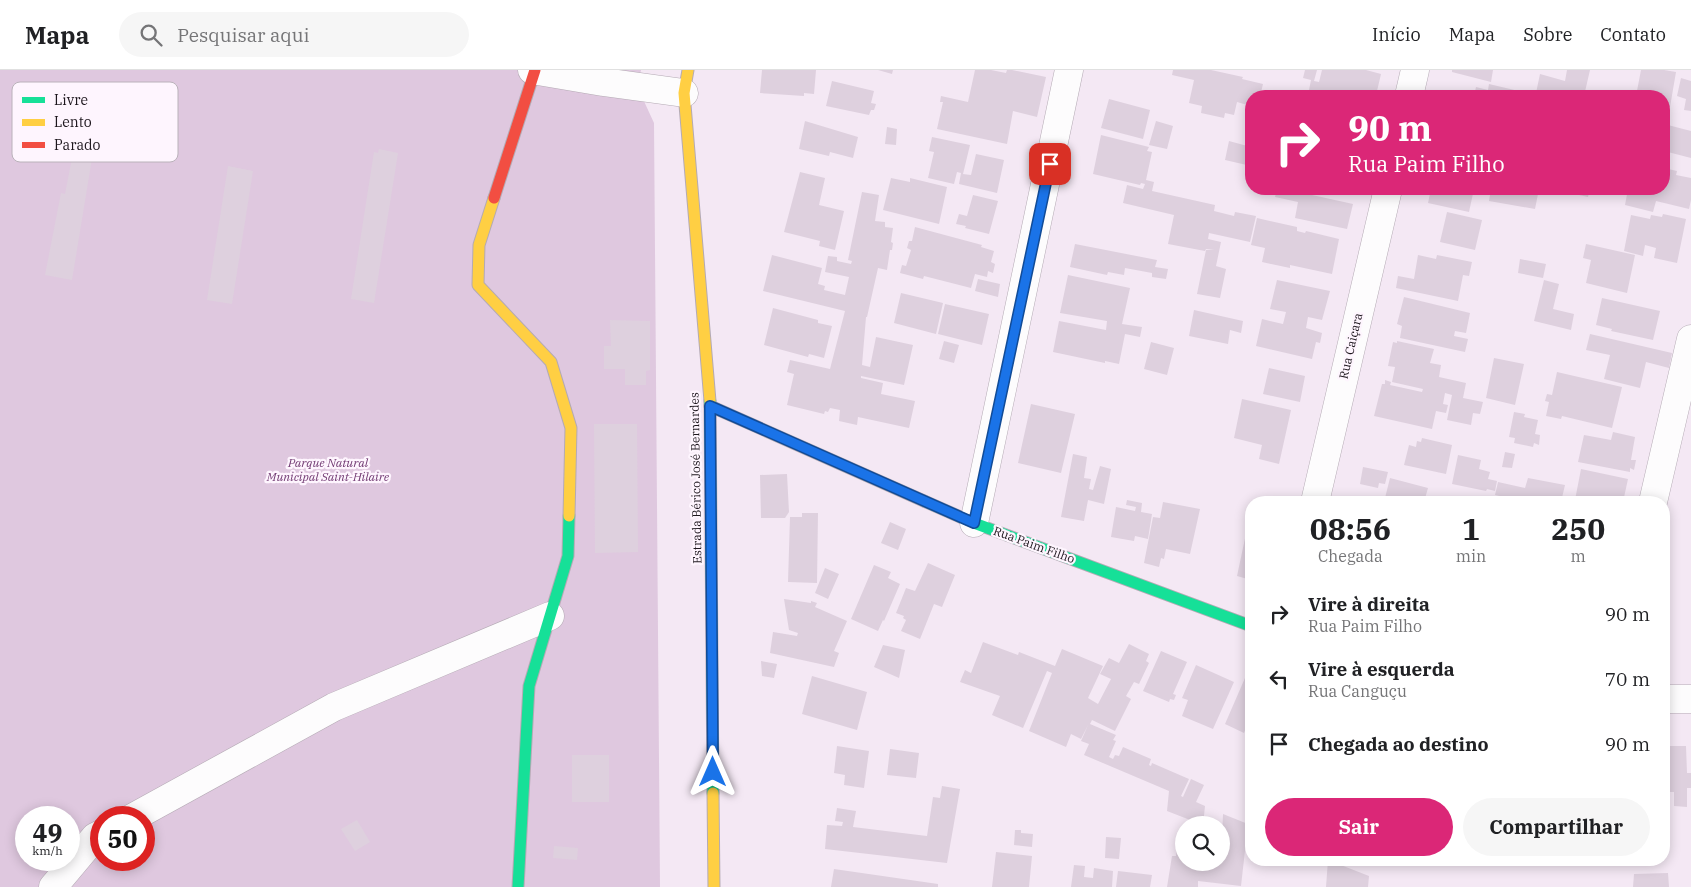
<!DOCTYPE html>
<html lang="pt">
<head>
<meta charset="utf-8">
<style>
	body { margin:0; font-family:"IBM Plex Serif",serif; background:#f6f6f6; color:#202124; height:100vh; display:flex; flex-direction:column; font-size:19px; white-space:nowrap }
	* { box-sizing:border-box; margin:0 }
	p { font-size:16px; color:#757577 }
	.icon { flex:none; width:28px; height:28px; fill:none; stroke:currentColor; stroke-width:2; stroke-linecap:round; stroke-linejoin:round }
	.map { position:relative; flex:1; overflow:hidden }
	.details { position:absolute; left:1245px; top:426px; width:425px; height:370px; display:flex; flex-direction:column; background:#fff; border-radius:20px; box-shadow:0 2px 12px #0003 }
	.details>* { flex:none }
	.hud { position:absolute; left:1245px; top:20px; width:425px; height:105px; border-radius:20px; box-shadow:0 2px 12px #0003; background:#db2777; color:#fff; overflow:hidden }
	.controls { position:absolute; left:1175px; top:746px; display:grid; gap:10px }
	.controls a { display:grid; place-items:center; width:55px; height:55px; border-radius:50%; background:#fff; box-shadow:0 2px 12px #0003; font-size:25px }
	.speed { position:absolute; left:15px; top:736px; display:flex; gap:10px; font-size:25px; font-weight:700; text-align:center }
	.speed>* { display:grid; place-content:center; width:65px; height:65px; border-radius:50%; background:#fff; box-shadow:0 2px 12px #0003; line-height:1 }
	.speed small { font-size:12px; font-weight:400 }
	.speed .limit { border:8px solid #d22; background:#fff; color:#111 }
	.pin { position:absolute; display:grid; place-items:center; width:42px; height:42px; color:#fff; margin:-21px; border-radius:10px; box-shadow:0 2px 8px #0006 }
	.me { position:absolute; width:55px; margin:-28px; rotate:0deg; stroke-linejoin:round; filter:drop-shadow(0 0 4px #0008) }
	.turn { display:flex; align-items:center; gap:18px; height:105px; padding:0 20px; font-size:22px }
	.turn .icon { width:65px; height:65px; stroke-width:2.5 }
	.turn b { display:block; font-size:35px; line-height:42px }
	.eta { display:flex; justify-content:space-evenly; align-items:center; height:85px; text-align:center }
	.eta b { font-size:30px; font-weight:700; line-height:35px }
	.primary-button { display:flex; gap:10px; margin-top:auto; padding:10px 20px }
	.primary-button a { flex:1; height:58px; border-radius:30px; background:#db2777; color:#fff; font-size:20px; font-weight:700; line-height:58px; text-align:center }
	.primary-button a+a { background:#f6f6f6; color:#202124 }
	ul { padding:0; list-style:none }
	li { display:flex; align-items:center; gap:15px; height:65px; padding:0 20px }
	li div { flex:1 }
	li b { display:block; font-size:19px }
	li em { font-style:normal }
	header { display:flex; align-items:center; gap:30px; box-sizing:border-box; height:70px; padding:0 25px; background:#fff; border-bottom:1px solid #e0e0e0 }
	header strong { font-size:24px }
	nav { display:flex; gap:28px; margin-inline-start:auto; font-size:18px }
	.search { width:350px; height:45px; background:#f6f6f6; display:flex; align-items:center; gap:12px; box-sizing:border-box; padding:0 18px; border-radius:28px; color:#757577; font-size:19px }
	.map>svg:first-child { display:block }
	.green { fill:#dfc8df; fill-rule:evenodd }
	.building { fill:#ded0de }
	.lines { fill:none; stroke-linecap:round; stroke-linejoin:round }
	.street-casing { stroke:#b4aab4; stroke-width:29 }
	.fast-casing { stroke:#b4aab4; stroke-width:13 }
	.slow-casing { stroke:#b4aab4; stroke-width:13 }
	.jam-casing { stroke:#b4aab4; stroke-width:13 }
	.street { stroke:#fdfcfd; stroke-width:28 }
	.fast { stroke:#16e098; stroke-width:11 }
	.slow { stroke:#ffcf43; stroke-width:11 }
	.jam { stroke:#f24e42; stroke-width:11 }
	.route-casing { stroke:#114b97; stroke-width:12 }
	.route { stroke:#1a73e8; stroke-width:9 }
	.labels { text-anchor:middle; stroke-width:4.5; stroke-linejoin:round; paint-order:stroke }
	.street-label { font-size:12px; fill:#1d161d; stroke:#fef5fe }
	.park-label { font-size:12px; font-style:italic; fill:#733c74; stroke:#fef5fe }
	.key { fill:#fef5fe; stroke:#bab2ba; stroke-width:1 }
	.key-label { font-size:14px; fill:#1d161d }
</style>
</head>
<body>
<header>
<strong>Mapa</strong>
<div class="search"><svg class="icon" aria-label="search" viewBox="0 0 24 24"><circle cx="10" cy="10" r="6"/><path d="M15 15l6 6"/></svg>Pesquisar aqui</div>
<nav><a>Início</a><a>Mapa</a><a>Sobre</a><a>Contato</a></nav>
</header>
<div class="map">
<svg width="1691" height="817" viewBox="0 0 1691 817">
	<rect width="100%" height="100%" fill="#f4e8f4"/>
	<path class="green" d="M0,0H641L637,16L654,53L660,817H0ZM26,748H69V790H26ZM101,748H144V790H101Z"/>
	<path class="building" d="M762,0H816L814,24L804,23V26L760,23Z
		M878,0H893L892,4Z
		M975,0H991L1006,3L1007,0H1012L1046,7L1037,47L1013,41L1007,74L937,59L943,32H940L941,26L968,32Z
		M1173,0H1211L1243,7L1242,9L1263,14L1260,26H1251V36L1237,32L1234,45L1225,43L1224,48L1201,43L1202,36L1189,33L1194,10L1172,5Z
		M1305,0H1317L1314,11L1319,12L1322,0H1366L1381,4L1377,21L1372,20L1371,26H1337L1309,20L1311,10L1303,8Z
		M1452,0H1493L1491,12L1452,2Z
		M1567,0H1590L1584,26H1549L1536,23L1540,4L1565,11Z
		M1641,0H1664L1676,2L1670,37L1664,36V26H1636Z
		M1681,8L1691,11V41L1684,40L1686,29L1677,26Z
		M832,11L874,21L871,33L876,34L874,40H871L869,45L826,36Z
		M1489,14L1535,25V26H1474L1476,17L1488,20Z
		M1109,29L1150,40L1143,69L1101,58Z
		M805,51L858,67L853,88L830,82L829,86L799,79Z
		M1156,51L1173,56L1167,79L1149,75Z
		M1664,54L1691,61V88L1664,81Z
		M887,57L897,59L896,75L885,74Z
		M71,59L96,64L72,210L45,205L61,123L65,124L72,88L66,87Z
		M1101,65L1149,77L1147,81L1152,82L1146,110L1154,112L1152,121L1215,135L1214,141L1234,146L1235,142L1256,146L1250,172L1209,163L1208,169L1221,172L1216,196L1226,199L1220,228L1197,224L1206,180H1214L1206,179L1205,181L1168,174L1174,145L1123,133L1127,115L1143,119L1145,114L1141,113L1140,115L1093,104Z
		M932,67L970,75L963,104L971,105L976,84L1004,90L997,123L959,114L961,103L957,102L954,114L928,108L934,82L929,81Z
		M1229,71L1251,77V96L1225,90Z
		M379,79L398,83L374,233L351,229L374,82L378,83Z
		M228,96L253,101L232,234L207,230Z
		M1664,98L1677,101L1676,105L1691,108V130L1689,139L1656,131L1653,142L1625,135L1628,119H1664Z
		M800,102L825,108L819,135L844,141L835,180L819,176L820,171L784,162Z
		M891,108L910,112V108L947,117L939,154L883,140Z
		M1277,119H1304L1303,123L1353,134L1347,159L1295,148L1298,132L1275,127Z
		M1431,119H1474L1469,142L1428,133Z
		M1491,119H1539L1535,139L1489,131Z
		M1562,119H1590L1588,127L1561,121Z
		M862,122L879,125L875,151L885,152V157L893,158L891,172L893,173L892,180H890L887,200L878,198L867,247H866L862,295L870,297L876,267L913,275L904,315L861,306V308L883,313L881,324L915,331L909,358L858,347L857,355L839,351L840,340L830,338L828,342L825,341L824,344L787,335L794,304L787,302L790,290L830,299L845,241L763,221L772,185L822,198L818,214L825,216L824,220L845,225L849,207L825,202L828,186L837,187V191L851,194L852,191L848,190Z
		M973,125L998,131L989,164L965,158L966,156L956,154L959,144L967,146Z
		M1447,142L1482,150L1475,180L1440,172Z
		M1663,144L1686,149L1677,193L1654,188L1656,178L1645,175L1643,186L1624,181L1631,145L1650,149L1651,145L1662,147Z
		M1257,148L1297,157V161L1305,163L1306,161L1339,169L1332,204L1290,195V198L1262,192L1265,178L1251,175Z
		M915,157L982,175L981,177L994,181L991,192L995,194L993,203L988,201L987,207L975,204L971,218L924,206L923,209L900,203L902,195L906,196L911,180L907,178L909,171H912Z
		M1075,174L1157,190L1155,197L1168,199L1166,209L1152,207V203L1125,198L1124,205L1108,202L1107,205L1070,197Z
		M1586,174L1635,185L1627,223L1586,213L1591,190L1583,188Z
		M1418,185L1436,189L1437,185L1472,192L1469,206L1463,205L1458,231L1396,218L1398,206L1414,209Z
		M1520,189L1546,194L1543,208L1518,203Z
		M1068,205L1130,218L1122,254L1142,257L1140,267L1125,264L1119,294L1105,291V293L1053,282L1059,251L1106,260L1107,251L1060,243Z
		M978,209L1000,214L998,227L975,221Z
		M1277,210L1330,221L1322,250L1308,247L1306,258L1322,263L1320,273L1316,272L1312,289L1256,276L1262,249L1283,254L1286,242L1270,239Z
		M1544,210L1559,214L1553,239L1574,244L1571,260L1534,251Z
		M901,223L943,233L936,264L894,253Z
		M1404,227L1470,243L1466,263L1455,261L1454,266L1468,269L1465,282L1400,268L1402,256L1397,254Z
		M1602,228L1660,241L1653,270L1611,261L1612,259L1596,255Z
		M945,234L989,244L982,275L938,264Z
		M773,238L818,250V253L832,256L824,288L809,284L808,287L764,275Z
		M1194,240L1243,251L1241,263L1230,260L1228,274L1189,266Z
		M610,250L650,251V300L646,301V315H625V299H604V276H611Z
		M1590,264L1672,283L1669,298L1646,292L1640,318L1604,309L1610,285L1586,280Z
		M944,271L959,275L954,293L939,289Z
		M1397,271L1434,279L1430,293L1441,295L1439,307L1466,313L1463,328L1483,332L1480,344L1473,343L1471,355L1447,350L1452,325L1445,323L1443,334L1448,335L1446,343L1436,341L1432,359L1374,346L1382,314H1385V310L1391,312L1390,315L1422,322L1423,319L1392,312L1395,297L1388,296L1393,272L1397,273Z
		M1151,272L1174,278L1167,305L1144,299Z
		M1494,288L1524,294L1515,335L1486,328Z
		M1269,298L1305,306L1300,332L1263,324Z
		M1557,302L1622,317L1612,358L1562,346L1561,349L1546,346L1549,332L1545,331L1547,324L1552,325Z
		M1242,329L1291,340L1279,394L1259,389L1262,375L1234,368Z
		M1031,334L1075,344L1061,403L1018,393Z
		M1514,342L1525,344L1524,347L1538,350L1535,364L1540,365L1539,375L1534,373L1533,377L1514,373L1515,368L1509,367Z
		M594,354H637L638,482L595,483Z
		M1613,362L1635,367L1631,390H1636L1634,400L1630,398V402L1578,392L1584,365L1611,370Z
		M1422,368L1452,375L1446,404L1404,395L1409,375L1416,377L1417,371L1421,372Z
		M1505,382L1515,384L1512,398L1502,397Z
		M1073,384L1087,387L1084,408L1091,409L1089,419L1093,420L1100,396L1111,399L1104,434L1088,430L1084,451L1061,447Z
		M1458,385L1481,390L1479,399L1490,402L1488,409L1497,411L1495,421L1487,419L1486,421L1452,414Z
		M1363,397L1388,402L1385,414L1379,413L1378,418L1360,414Z
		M1581,399L1628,409L1623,432H1587L1575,430Z
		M787,404L789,442L785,448H761L760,405Z
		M1390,408L1428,418L1424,432H1384Z
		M1528,408L1565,415L1561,432H1527L1495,425L1498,412L1525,418Z
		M1127,430L1142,433L1141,442L1152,444L1148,469L1135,466L1134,471L1111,467L1116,437L1135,441L1136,437L1126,435Z
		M1163,432L1200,439L1190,484L1166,479L1164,489L1161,488L1159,497L1144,493L1153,447L1160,448Z
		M802,443H818L817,513L788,512L790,447H802Z
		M1250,445H1251V510L1237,506Z
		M890,452L906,459L898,480L881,473Z
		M928,493L955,505L942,537L934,534L920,569L901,561L906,550L903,548L904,546L896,543L906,518L915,521Z
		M874,495L891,502L888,508L900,514L884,551L883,550L878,561L851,549Z
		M825,498L839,504L828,529L815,523Z
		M784,529L811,533V531L817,533L815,537L847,551L834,581L839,583L834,597L770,583L773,562L797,566L798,563L789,560Z
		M983,572L1018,585L1019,582L1055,596L1062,579L1103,596L1088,628L1098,634L1111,609L1100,604L1109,588L1119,593L1129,574L1149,584L1146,591L1149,593L1139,614L1134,612L1126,626L1131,629L1115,661L1092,650L1090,654L1116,665L1113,670L1116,671L1109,687L1113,689L1115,685L1119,686L1123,677L1151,689L1149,695L1151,696L1152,693L1189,709L1181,726L1183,727L1191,709L1204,715L1196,732L1205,736L1203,755L1167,741L1169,721L1084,685L1089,674L1081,671L1088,655L1081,669L1071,664L1066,677L1029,661L1052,603L1047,601L1023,658L992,645L1000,626L960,612L965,600L971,603Z
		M883,575L905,580L899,608L874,597Z
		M1161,581L1187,592L1173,624L1176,625L1174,630L1170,629L1169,632L1143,621Z
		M761,591L777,594L774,608L762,606Z
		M1196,595L1234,612L1213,659L1182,646L1188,630L1182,628Z
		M1248,601L1251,602V657L1247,655L1244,663L1225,654Z
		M812,606L867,622L857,660L802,644Z
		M837,676L869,681L864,718L844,715L845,705L834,703Z
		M1664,676H1686L1687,703H1691V718H1687V737L1674,736V722H1664Z
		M890,679L919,683L916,708L887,705Z
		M572,685H609V732H572Z
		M942,716L960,719L947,793L825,779L827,755L842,756L843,752L835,751L837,738L856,741L853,757L927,766L933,727L940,728Z
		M1223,744L1248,754L1241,816L1198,811V817H1167L1172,786H1176L1178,769H1184V792H1221Z
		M357,750L370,772L355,781L341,759Z
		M1015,760H1021V763L1033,764L1032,777L1014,775Z
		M1106,767L1121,768L1119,789L1105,788Z
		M554,776L578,778L577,790L553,788Z
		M996,782L1032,786L1029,817H992Z
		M1328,790L1369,806L1368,817H1326Z
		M1074,795L1085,796L1084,807L1093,808L1094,798L1113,801L1112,817H1071Z
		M834,799L938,814V817H831Z
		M1118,801L1152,805L1150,817H1116Z
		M1668,803L1669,817H1633L1634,804Z"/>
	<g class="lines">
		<defs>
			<path id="street" d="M532,0L603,12L684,23
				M1409,26L1415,0
				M1315,432L1388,119
				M1653,432L1691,269
				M974,453L1069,0
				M1664,629H1691
				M132,748L334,637L550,546
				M53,817L95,767L101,764"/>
			<path id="fast" d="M710,331L713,723
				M924,431L974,453L1251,556
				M518,817L529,616L568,486L569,446"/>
			<path id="slow" d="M688,0L684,23L710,331
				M494,128L479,175L478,215L551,292L571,358L569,446
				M710,336L924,431
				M713,723L714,817"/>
			<path id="jam" d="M494,128L535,0"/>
		</defs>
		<use href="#street" class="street-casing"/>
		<use href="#fast" class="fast-casing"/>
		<use href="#slow" class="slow-casing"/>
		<use href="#jam" class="jam-casing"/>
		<use href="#street" class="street"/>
		<use href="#fast" class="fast"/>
		<use href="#slow" class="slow"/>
		<use href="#jam" class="jam"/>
	</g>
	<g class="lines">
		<defs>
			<path id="route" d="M713,702L710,336L974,453L1050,94"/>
		</defs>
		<use href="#route" class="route-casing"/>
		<use href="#route" class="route"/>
	</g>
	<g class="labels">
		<g class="street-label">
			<text transform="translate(1351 276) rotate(-77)" y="4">Rua Caiçara</text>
			<text transform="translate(696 408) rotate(-91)" y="4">Estrada Bérico José Bernardes</text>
			<text transform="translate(1034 475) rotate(20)" y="4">Rua Paim Filho</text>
		</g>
		<g class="park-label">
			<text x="328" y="397">Parque Natural<tspan x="328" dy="14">Municipal Saint-Hilaire</tspan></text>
		</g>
	</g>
	<rect x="12" y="12" width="166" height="80" rx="8" class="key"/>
	<rect x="22" y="27" width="23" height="6" fill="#16e098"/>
	<rect x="22" y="49" width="23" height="7" fill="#ffcf43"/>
	<rect x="22" y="72" width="23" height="6" fill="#f24e42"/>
	<g class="key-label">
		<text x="54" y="35">Livre</text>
		<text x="54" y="57">Lento</text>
		<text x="54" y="80">Parado</text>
	</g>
</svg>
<div class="controls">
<a><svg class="icon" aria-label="search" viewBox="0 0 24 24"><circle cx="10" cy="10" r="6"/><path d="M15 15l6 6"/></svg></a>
</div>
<div class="speed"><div>49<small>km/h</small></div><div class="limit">50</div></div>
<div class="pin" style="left:1050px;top:94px;background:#d93025"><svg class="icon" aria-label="arrive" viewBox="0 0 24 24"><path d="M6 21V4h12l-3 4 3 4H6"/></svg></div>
<svg class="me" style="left:713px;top:702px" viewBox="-20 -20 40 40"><path d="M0-17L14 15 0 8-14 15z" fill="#1a73e8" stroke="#fff" stroke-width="4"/></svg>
<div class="hud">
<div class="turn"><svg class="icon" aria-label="right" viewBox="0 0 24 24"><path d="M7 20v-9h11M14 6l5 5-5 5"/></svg><div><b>90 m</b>Rua Paim Filho</div></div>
</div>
<section class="details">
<div class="eta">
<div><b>08:56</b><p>Chegada</p></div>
<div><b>1</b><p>min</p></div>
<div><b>250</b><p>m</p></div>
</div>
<ul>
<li><svg class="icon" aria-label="right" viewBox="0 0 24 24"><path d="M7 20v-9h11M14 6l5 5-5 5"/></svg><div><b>Vire à direita</b><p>Rua Paim Filho</p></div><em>90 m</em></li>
<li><svg class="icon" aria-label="left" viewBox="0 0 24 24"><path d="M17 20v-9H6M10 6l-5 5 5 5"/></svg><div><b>Vire à esquerda</b><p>Rua Canguçu</p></div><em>70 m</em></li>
<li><svg class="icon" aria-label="arrive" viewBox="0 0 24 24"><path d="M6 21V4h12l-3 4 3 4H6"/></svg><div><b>Chegada ao destino</b></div><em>90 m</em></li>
</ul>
<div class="primary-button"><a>Sair</a><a>Compartilhar</a></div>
</section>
</div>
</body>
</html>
